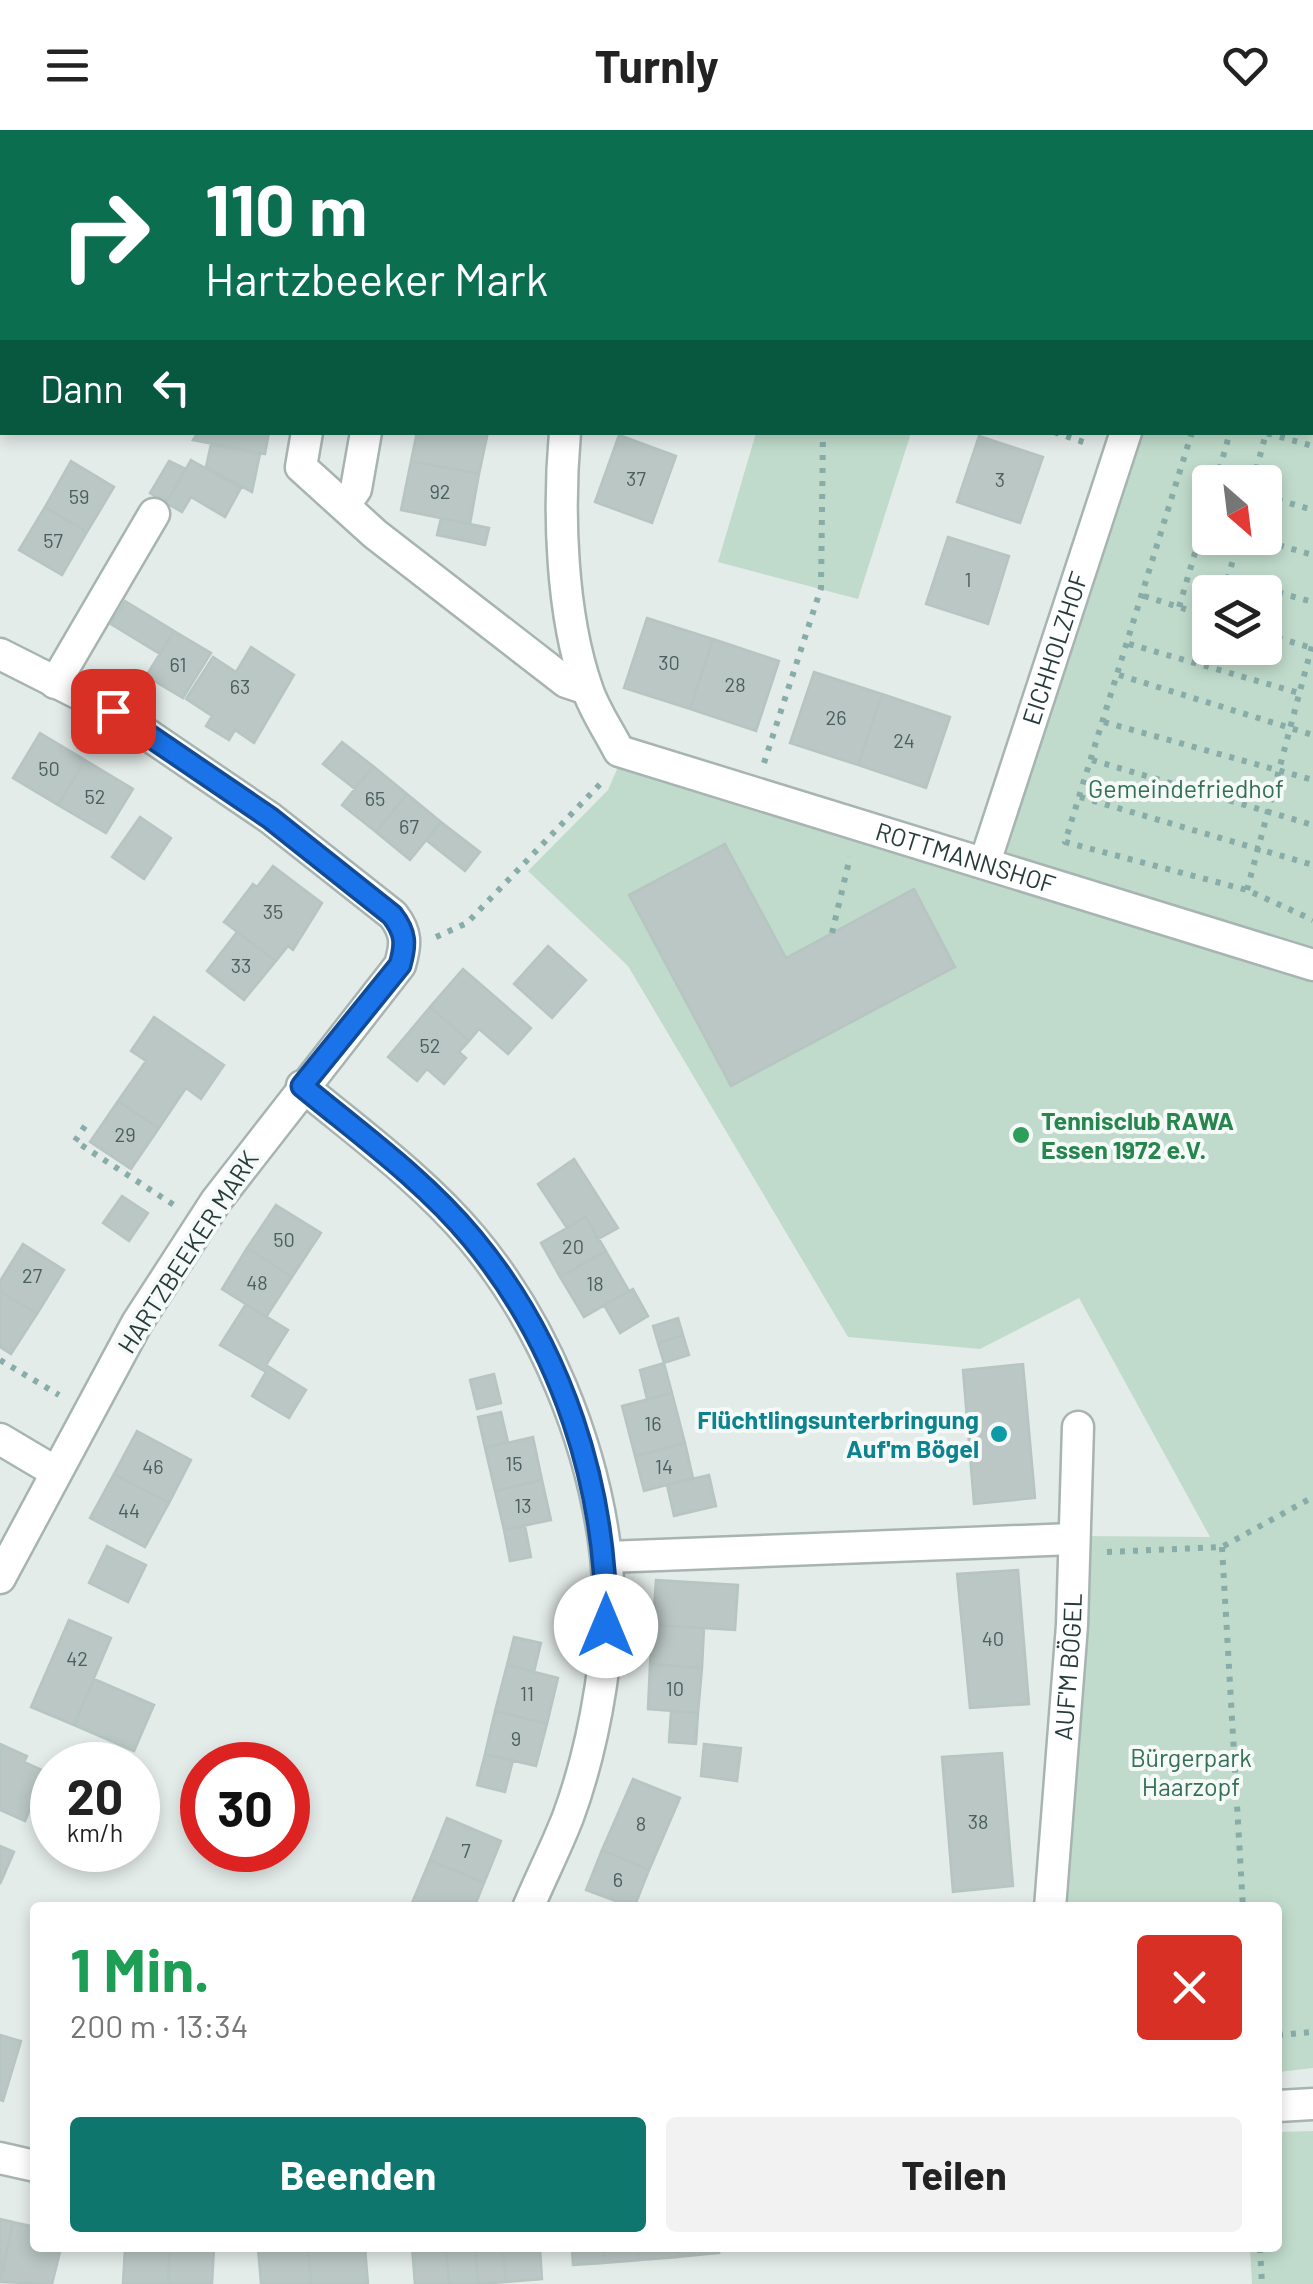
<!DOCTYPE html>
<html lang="de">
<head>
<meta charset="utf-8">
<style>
	body { margin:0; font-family:Barlow,sans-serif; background:#f2f2f2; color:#222; height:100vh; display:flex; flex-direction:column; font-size:38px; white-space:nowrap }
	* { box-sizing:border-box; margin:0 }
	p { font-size:32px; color:#767676 }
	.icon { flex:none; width:55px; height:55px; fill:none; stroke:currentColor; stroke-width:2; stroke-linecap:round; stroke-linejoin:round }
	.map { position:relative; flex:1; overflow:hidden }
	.panel { position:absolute; left:30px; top:1772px; width:1252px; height:350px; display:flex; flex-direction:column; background:#fff; border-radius:10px; box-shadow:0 5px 15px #0003 }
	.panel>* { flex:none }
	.top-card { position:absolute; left:0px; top:0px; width:1315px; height:305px; box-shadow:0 5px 15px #0003; background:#0b6e4f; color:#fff; overflow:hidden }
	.needle { width:65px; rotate:152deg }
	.buttons { position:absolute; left:1192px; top:335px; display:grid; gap:20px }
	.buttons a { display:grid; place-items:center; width:90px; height:90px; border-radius:10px; background:#fff; box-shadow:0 5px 15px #0003; font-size:50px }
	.speed { position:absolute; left:30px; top:1612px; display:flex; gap:20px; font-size:50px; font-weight:700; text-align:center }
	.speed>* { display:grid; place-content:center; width:130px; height:130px; border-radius:50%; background:#fff; box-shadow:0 5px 15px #0003; line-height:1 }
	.speed small { font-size:25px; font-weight:400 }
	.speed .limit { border:15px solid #d22; background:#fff; color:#111 }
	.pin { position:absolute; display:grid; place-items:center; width:85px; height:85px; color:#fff; margin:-42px; border-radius:20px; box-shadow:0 5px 15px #0006 }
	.me { position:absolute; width:110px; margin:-55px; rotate:0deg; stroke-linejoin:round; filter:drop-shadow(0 0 8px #0008) }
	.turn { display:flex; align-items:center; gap:35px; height:210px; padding:0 40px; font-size:45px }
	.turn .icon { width:130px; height:130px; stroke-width:2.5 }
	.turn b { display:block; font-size:70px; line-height:85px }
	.then { display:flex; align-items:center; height:95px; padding:0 40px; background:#0003; gap:20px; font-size:38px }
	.round { display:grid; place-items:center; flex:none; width:105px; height:105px; border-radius:10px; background:#f2f2f2 }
	.summary { display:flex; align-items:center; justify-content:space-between; height:170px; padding:0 40px }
	h1 { font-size:60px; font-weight:700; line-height:75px; color:#1e9e55 }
	.button { display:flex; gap:20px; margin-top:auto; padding:20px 40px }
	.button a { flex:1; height:115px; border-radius:10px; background:#0f766e; color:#fff; font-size:40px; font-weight:700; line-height:115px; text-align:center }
	.button a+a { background:#f2f2f2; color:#222 }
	header { display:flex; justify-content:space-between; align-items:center; height:130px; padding:0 40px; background:#fff; font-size:45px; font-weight:700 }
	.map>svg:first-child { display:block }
	.green { fill:#c0dbcc; fill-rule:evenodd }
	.building { fill:#bac7c4; stroke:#b7c5c2; stroke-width:2.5 }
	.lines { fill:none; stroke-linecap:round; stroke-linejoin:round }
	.minor-casing { stroke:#a7b4b2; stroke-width:35 }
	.path { stroke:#88aca8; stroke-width:6; stroke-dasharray:5 8; stroke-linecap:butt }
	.minor { stroke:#fff; stroke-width:30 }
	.route-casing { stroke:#114b97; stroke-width:25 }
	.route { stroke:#1a73e8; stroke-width:18 }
	.leisure-dot { fill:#2e9e5b; stroke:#f5f9f8; stroke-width:4 }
	.culture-dot { fill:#0f9aa8; stroke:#f5f9f8; stroke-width:4 }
	.labels { text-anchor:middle; stroke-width:8; stroke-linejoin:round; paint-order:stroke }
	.number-label { font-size:20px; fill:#4b5f5c }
	.street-label { font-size:25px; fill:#263c3a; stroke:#f5f9f8 }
	.park-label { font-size:25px; fill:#346f56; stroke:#f5f9f8 }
	.leisure-label { font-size:25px; font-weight:bold; fill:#27864d; stroke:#f5f9f8; text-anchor:start }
	.culture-label { font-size:25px; font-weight:bold; fill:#0d838f; stroke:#f5f9f8; text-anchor:end }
</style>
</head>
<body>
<header><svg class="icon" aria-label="menu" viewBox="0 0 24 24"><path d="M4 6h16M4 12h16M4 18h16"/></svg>Turnly<svg class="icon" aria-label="heart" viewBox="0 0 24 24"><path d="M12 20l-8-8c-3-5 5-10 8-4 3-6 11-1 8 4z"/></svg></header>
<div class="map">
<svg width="1313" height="2154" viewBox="0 0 1313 2154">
	<rect width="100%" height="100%" fill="#e4ecea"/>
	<path class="green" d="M1313,287V833L986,731L1132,303L1312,302ZM1210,352H1265V408H1210ZM1210,462H1265V518H1210Z
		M756,303H911L858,469L718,432Z
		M621,630L1313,843V1938L1278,1942V1778L1061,1777L1084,1406L1210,1407L1079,1168L980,1219L848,1207L628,836L528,741L608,660Z
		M1313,2001V2154H1252L1250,2118H1278V2002Z"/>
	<path class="building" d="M198,302H269L265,324L193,310Z
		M417,302H488L479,344L411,331Z
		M619,305L676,326L652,393L595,372Z
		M979,306L1043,327L1020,393L957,372Z
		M211,314L260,324L252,362L206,337Z
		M191,330L241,358L225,387L191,367L182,382L166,373Z
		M71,331L114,357L87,402L45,377Z
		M169,331L186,339L166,373L150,363Z
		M411,331L479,344L470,394L401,380Z
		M45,377L87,402L62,445L19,420Z
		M441,388L489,398L485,415L437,405Z
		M948,407L1009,426L988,494L926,474Z
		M125,471L174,501L160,524L111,494Z
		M647,488L713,509L690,579L624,558Z
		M174,501L211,523L183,568L146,546Z
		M713,509L779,531L756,601L690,579Z
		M251,517L294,545L254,613L235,600L229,610L206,596L212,586L186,569L213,527L236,542Z
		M814,542L882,564L858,635L790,613Z
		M882,564L950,587L926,658L858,635Z
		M40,603L85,630L58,675L13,648Z
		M342,612L373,636L355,659L323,634Z
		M85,630L133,659L106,703L58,675Z
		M373,636L407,664L376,702L342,675Z
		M407,664L441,692L410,730L376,702Z
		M140,687L171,708L144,749L112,727Z
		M441,692L480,722L465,741L426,710Z
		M725,714L786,828L914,759L955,837L731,956L629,765Z
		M273,736L322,773L293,820L288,816L276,831L224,792L253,754L257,757Z
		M237,802L276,831L244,870L207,841Z
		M548,816L586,850L552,888L514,854Z
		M463,839L531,898L508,924L479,899L469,911L430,877Z
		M430,877L469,911L459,922L466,928L444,954L427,939L417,951L388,927Z
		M154,887L224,935L201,969L186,958L159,998L118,971L146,931L131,921Z
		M118,971L159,998L131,1039L90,1012Z
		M574,1029L618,1098L598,1109L586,1087L567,1098L538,1054Z
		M122,1066L148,1083L129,1111L103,1093Z
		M276,1075L321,1103L292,1147L247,1118Z
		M586,1087L606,1121L560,1147L541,1113Z
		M23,1114L64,1140L37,1184L0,1161V1151Z
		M247,1118L292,1147L266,1187L222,1159Z
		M606,1121L629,1161L584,1187L560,1147Z
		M633,1159L648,1186L620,1203L604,1175Z
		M0,1161L37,1184L11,1224L0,1217Z
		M246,1174L288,1200L266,1235L306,1260L289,1288L252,1266L266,1242L220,1215Z
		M678,1188L683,1205L658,1213L653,1196Z
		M683,1205L689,1225L664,1233L658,1213Z
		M664,1233L672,1263L647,1269L640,1240Z
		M1023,1234L1035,1368L974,1374L963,1240Z
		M494,1244L501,1273L477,1279L470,1250Z
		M672,1263L685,1313L635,1326L622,1276Z
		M501,1282L508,1312L485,1318L478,1287Z
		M137,1301L191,1330L169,1373L114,1344Z
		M533,1307L542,1350L495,1361L485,1318Z
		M685,1313L693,1348L644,1361L635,1326Z
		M114,1344L169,1373L145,1417L90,1388Z
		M709,1345L716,1376L674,1386L667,1355Z
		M542,1350L551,1390L504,1400L495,1361Z
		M525,1396L531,1427L510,1431L504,1400Z
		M107,1416L146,1435L128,1472L89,1453Z
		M1018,1440L1029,1574L970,1578L957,1444Z
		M656,1450L738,1455L735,1500L653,1495Z
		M69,1490L111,1508L74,1595L31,1577Z
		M653,1495L704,1498L702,1538L650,1534Z
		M514,1507L541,1513L534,1542L507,1535Z
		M650,1534L702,1538L698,1583L648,1579Z
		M507,1535L558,1548L547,1594L495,1581Z
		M94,1549L154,1575L134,1621L74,1595Z
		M495,1581L547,1594L536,1636L485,1624Z
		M671,1581L698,1583L696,1614L669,1612Z
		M0,1614L27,1626L24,1632L46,1642L25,1691L0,1680Z
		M704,1614L741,1618L737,1651L701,1646Z
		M1002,1623L1013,1756L953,1762L942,1627Z
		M485,1624L513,1630L505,1662L477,1655Z
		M633,1649L680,1668L649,1740L602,1720Z
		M447,1688L501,1711L484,1753L430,1730Z
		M0,1716L14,1722L0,1754Z
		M602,1720L649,1740L634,1778L586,1760Z
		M430,1730L484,1753L474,1778L412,1773Z
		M0,1905L21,1911L3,1971L0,1970Z
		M0,2089L13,2092L0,2151Z
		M13,2092L35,2097V2118H61L52,2154L0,2152Z
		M125,2118H170L168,2154H123Z
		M170,2118H214L212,2154H168Z
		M258,2118H308L311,2154H261Z
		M308,2118H365L368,2154H311Z
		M412,2118H446L449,2154H415Z
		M446,2118H475L478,2154H449Z
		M475,2118H503L506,2152L478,2154Z
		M503,2118H540L542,2149L506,2152Z
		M572,2118H603L604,2133L573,2135Z
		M603,2118H639L640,2130L604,2133Z
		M639,2118H677L678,2127L640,2130Z
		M677,2118H718L719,2123L678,2127Z"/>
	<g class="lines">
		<defs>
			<g id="minor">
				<path d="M1230,0L1238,2"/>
				<path d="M654,2V0"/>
				<path d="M869,2L870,0"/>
				<path d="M307,302L301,337L375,404L566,552L587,559"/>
				<path id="s1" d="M565,302C558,381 561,483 587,558C594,580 609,601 619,621L1313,835"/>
				<path d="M345,375L356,359L366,302"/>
				<path d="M0,524L113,581L270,688L393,785C407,803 406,814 400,835L216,1071L137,1193L0,1448"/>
				<path d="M55,553L154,384"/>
				<path id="s2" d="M985,732L1126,302"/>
				<path d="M302,956C360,1004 423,1050 472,1108C544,1194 593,1313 606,1426C615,1503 595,1614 568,1687C556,1718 541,1747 528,1778"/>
				<path d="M0,1309L54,1341"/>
				<path d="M607,1427L1073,1409"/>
				<path id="s3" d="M1050,1778L1072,1495L1078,1297"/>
				<path d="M1278,1976L1313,1974"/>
				<path d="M0,2028L35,2036"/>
			</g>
		</defs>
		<use href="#minor" class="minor-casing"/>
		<path class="path" d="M249,0L257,2
			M0,74V156
			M1054,302L1089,314
			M1192,302L1065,712L1247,760L1313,790
			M1216,352L1230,302
			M1253,352L1266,303L1313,316
			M1265,366L1313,380
			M1254,408L1313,425
			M1228,449L1313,472
			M1224,462L1239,408
			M1144,466L1210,487
			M1179,477L1210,372
			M1265,504L1312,518
			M1129,514L1299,563
			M1119,545L1313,605
			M1104,592L1313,650
			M1092,630L1313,695
			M764,633L821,458L823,302
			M1080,667L1313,735
			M1247,760L1313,512
			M832,803L850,727
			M436,807L467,793L604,650
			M85,996L75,1011L177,1077
			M0,1230L59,1265
			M1222,1417L1243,1778
			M1107,1422L1222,1417L1313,1367
			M1278,1905L1313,1902
			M1260,2118L1262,2154"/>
		<use href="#minor" class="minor"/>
	</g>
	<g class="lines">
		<defs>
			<path id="route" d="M113,581L270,688L392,785C406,803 406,814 400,835L302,956C360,1004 424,1050 472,1108C562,1216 607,1357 606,1496"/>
		</defs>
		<use href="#route" class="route-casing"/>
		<use href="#route" class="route"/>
	</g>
	<circle class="leisure-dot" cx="1021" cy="1005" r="10"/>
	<circle class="culture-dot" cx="999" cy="1304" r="10"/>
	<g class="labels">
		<g class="number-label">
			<text x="636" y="356">37</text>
			<text x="1000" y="357">3</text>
			<text x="440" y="369">92</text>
			<text x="79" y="374">59</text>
			<text x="53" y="418">57</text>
			<text x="968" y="457">1</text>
			<text x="669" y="540">30</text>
			<text x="178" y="542">61</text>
			<text x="735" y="562">28</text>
			<text x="240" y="564">63</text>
			<text x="836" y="595">26</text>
			<text x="904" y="618">24</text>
			<text x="49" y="646">50</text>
			<text x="95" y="674">52</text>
			<text x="375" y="676">65</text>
			<text x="409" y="704">67</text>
			<text x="273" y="789">35</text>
			<text x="241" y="843">33</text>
			<text x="430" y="923">52</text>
			<text x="125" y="1012">29</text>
			<text x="284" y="1117">50</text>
			<text x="573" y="1124">20</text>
			<text x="32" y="1153">27</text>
			<text x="257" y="1160">48</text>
			<text x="595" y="1161">18</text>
			<text x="653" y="1301">16</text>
			<text x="514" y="1341">15</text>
			<text x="153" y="1344">46</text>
			<text x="664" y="1344">14</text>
			<text x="523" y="1383">13</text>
			<text x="129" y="1388">44</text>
			<text x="993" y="1516">40</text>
			<text x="77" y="1536">42</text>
			<text x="675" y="1566">10</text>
			<text x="527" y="1571">11</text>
			<text x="516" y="1616">9</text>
			<text x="978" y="1699">38</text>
			<text x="641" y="1701">8</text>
			<text x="466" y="1728">7</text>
			<text x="618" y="1757">6</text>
		</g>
		<g class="street-label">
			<text dy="9" stroke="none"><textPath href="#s2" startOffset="225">EICHHOLZHOF</textPath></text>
			<text dy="9" stroke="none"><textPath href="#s1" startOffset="692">ROTTMANNSHOF</textPath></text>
			<text transform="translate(188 1122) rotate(-57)" y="9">HARTZBEEKER MARK</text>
			<text dy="9" stroke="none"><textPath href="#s3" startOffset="242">AUF'M BÖGEL</textPath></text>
		</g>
		<g class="park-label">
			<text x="1186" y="668">Gemeindefriedhof</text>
			<text x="1191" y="1637">Bürgerpark<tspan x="1191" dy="29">Haarzopf</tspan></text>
		</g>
		<g class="leisure-label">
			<text x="1041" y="1000">Tennisclub RAWA<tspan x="1041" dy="29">Essen 1972 e.V.</tspan></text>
		</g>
		<g class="culture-label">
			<text x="979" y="1299">Flüchtlingsunterbringung<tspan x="979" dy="29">Auf'm Bögel</tspan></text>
		</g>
	</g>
</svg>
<div class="buttons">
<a><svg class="needle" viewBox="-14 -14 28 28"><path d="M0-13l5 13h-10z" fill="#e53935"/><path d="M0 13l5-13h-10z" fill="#767676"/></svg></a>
<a><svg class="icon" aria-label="layers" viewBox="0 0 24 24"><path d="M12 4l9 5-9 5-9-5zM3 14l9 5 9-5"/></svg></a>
</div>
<div class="speed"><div>20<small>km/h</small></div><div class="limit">30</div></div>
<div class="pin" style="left:113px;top:581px;background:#d93025"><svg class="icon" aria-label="arrive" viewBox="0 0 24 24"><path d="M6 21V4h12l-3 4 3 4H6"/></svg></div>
<svg class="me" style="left:606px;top:1496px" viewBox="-20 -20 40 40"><circle r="19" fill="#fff"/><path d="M0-13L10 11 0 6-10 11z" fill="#1a73e8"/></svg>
<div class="top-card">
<div class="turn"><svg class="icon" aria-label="right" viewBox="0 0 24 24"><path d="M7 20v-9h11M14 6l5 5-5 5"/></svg><div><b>110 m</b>Hartzbeeker Mark</div></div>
<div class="then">Dann<svg class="icon" aria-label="left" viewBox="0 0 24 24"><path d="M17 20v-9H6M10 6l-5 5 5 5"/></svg></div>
</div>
<section class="panel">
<div class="summary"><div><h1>1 Min.</h1><p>200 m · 13:34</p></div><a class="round" style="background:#d93025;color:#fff"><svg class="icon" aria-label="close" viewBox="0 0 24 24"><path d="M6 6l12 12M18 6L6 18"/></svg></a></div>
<div class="button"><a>Beenden</a><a>Teilen</a></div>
</section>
</div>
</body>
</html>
